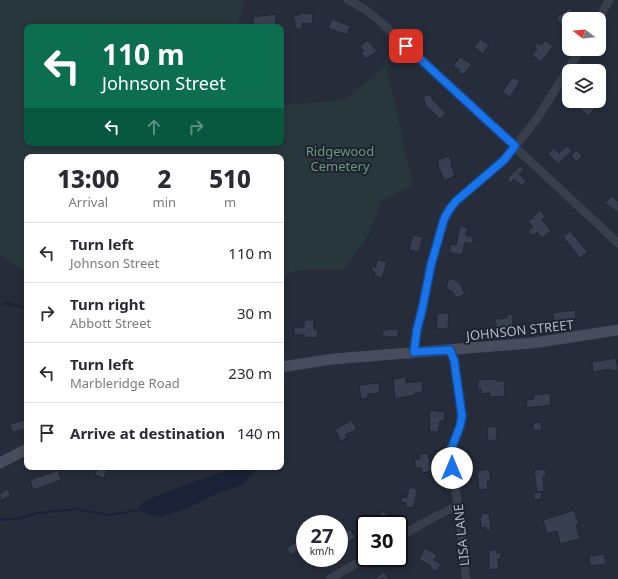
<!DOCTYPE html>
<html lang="en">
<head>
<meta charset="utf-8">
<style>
	body { margin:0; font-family:"Noto Sans",sans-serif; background:#f7f7f7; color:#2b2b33; height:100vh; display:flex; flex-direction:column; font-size:15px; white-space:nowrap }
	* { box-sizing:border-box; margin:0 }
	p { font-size:13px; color:#7c7c81 }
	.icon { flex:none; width:22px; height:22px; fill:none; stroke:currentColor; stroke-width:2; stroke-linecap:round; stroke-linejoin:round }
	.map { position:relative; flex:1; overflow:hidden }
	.panel { position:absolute; left:24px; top:154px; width:260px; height:316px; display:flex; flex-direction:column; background:#fff; border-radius:8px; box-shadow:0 2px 6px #0003 }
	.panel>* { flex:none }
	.guide { position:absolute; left:24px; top:24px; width:260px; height:122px; border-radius:8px; box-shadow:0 2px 6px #0003; background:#0b6e4f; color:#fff; overflow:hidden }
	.needle { width:26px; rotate:286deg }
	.tools { position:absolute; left:562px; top:12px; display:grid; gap:8px }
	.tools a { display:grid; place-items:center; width:44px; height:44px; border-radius:8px; background:#fff; box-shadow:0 2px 6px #0003; font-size:20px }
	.speed { position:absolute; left:296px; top:515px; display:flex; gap:8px; font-size:20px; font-weight:700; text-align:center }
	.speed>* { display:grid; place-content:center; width:52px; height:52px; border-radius:50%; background:#fff; box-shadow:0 2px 6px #0003; line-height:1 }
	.speed small { font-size:10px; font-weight:400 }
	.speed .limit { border:2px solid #111; border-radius:6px; background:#fff; color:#111 }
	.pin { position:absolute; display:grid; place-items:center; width:34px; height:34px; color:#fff; margin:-17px; border-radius:8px; box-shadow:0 2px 6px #0006 }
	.me { position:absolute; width:44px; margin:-22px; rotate:0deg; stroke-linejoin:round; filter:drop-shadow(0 0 3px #0008) }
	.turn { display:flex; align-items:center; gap:14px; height:84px; padding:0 12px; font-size:18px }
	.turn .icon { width:52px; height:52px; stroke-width:2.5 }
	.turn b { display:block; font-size:28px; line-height:34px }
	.lanes { display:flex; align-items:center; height:38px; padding:0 12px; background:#0003; justify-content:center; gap:20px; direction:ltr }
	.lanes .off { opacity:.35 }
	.eta { display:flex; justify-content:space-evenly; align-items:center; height:68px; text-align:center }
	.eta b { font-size:24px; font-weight:800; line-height:28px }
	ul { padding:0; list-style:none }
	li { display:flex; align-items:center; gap:12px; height:60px; padding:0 12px; border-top:1px solid #e1e1e2 }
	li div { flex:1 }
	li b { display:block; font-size:15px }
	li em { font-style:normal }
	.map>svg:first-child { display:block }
	.green { fill:#27373b }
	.water { fill:#1a2237 }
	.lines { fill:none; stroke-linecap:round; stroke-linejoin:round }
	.stream { stroke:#1a2237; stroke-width:2 }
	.building { fill:#383f50; stroke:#202532 }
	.street-casing { stroke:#424754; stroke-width:8 }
	.secondary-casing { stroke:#424754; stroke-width:11 }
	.street { stroke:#393e4b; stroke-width:7 }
	.secondary { stroke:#484d5d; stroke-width:10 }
	.route-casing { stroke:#114b97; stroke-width:10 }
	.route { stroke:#1a73e8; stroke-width:7 }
	.labels { text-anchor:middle; stroke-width:4; stroke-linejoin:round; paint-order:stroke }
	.park-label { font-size:13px; fill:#6e957c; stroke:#1e2330 }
	.street-label { font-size:13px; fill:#b5b9c6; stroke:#1e2330 }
</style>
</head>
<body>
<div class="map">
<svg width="618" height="579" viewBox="0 0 618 579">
	<rect width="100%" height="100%" fill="#262c3a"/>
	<path class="green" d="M0,0H245L237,27H27V143H281V105L345,100L386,65L413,185L381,201L369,234L344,270H302L281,276V157H27V271H26L0,256Z"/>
	<path class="water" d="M238,467H255V471L244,484L216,494L186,509L158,517L137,510L144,501L192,482Z"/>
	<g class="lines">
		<path class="stream" d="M0,305L7,303L27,308
			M0,520L16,519L37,513L74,509L109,515L139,510"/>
	</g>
	<path class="building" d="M570,8L575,16L572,19H569V21L562,26L556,18Z
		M300,13L313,14L312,24L302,23V29L295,28L296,22H294V15H299Z
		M276,14V24L262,25V27L253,26V17Z
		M332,19L350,26L347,35L328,28Z
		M480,39L489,45L483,54L474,47Z
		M367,40L377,51L366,59L361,53L364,51L360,46Z
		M545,40L553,46L541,62L532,55L537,49L534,47L537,43L541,45Z
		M460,57L472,64L463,75L458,72L460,70L453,66Z
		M513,77L520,81L510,97L502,92Z
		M430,94L433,100L446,113L440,119L426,106L423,97Z
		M588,101H598L594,105L596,107L588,116L580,109Z
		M567,146L572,151L558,164L548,154L554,148L559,153Z
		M576,150L582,156L577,162L571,156Z
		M449,156L452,164L451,165L455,176L444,181L438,165L439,164L437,160Z
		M520,166L524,169L519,174L526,181L522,186L514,179L511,183L507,179Z
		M612,196L618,202V213L605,203Z
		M540,210L545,217L542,220L551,231L542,238L537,232L533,236L528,231L533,227L528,222Z
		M460,226L468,228L466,235L473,237L472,244L465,242L462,255L449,252L451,244L456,245Z
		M570,231L588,252L580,258L563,237Z
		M413,235L423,237L419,252L409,250Z
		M377,260L387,262L382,278L374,276L375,272L371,271L372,266L376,267Z
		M449,278L455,280L460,283L465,294L456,298L453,292L446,288Z
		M575,310L576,319L554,322L553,313Z
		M437,313H449L448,329L436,328Z
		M507,314H512L513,328L495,329V319L507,318Z
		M304,320H314V329L318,330L317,338L304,337V335H294V327L304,328Z
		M388,329H398V337H388V336L383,337L382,331Z
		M616,358L618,370L611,371L610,369L593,372L592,362Z
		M406,377V383L422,381L423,392L415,393V395L395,399L393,379Z
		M496,379V381H504L505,396L490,397V393L481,394V389L478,390V380Z
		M379,383L380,393L368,394V398L361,399L359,385Z
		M550,393L551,405L527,408L526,400L534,399L533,395Z
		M430,410L445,412L444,421H440L438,432L429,431L430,423L429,422Z
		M24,420L26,429L12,432L10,424Z
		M352,420L357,429L345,435L347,438L341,441L335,429Z
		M541,422L542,430L533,431V423Z
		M496,426L497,440L488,441L487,427Z
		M428,453L431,471L422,473L421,468H416L414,459H420L419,454Z
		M98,467H108L104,478L95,475Z
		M489,469L491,481L487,482L488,489L479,490L477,471Z
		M545,469L546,477H543L544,491L537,492L534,470Z
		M58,470L61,480L33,490L30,480Z
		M409,487L418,489L413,508L405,507L406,503L401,502L402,497L407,498Z
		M7,489L11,495L0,501V493Z
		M541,492L542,499L534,500L533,493Z
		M574,510L579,524L576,525L580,539L560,544L557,531L547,534L543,520Z
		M384,511L389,519L385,522L387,524H375L372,519Z
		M489,513L491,530L486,531V527L481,528L480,518H481V514Z
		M351,529L355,538L343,544L339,537Z
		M302,538L305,542V545L291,555L286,548Z
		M425,548L437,555L434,560L441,564L436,572L430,568L431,566L419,559Z
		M489,550H497V553L501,552V559H498L499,569L489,570Z
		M604,554L606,564L590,566L589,556Z
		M384,572L389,579H374Z"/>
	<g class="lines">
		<defs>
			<path id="street" d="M348,0L366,10L383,24L618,243
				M599,19L609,0
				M450,350L454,360L461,409L460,426L452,447L451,454L452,468L454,478L459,513L466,579
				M414,352L417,329L431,265L444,219L449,210L456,201L504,160L528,130L538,117L581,49
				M399,537L427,521L458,505
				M330,579L365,558"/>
			<path id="secondary" d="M281,367L333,359L533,343L618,330
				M0,463L27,449"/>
		</defs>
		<use href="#street" class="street-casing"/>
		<use href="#secondary" class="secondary-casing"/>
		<use href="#street" class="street"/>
		<use href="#secondary" class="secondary"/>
	</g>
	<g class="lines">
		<defs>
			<path id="route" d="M406,46L515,146L504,160L456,201L449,210L444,219L431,265L422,310L417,329L414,352L450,350L454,360L462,416L460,426L452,447V468"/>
		</defs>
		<use href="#route" class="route-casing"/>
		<use href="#route" class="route"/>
	</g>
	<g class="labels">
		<g class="park-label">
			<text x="340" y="156">Ridgewood<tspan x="340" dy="15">Cemetery</tspan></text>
		</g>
		<g class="street-label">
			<text transform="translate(520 330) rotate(-6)" y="5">JOHNSON STREET</text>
			<text transform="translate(461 535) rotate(-96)" y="5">LISA LANE</text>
		</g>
	</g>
</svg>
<div class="tools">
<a><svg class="needle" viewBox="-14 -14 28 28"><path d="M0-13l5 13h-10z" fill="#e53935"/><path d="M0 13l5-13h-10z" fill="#7c7c81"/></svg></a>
<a><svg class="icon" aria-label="layers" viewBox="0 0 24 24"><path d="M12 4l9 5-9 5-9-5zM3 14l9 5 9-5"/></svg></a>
</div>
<div class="speed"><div>27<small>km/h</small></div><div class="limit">30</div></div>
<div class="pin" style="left:406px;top:46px;background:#d93025"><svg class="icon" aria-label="arrive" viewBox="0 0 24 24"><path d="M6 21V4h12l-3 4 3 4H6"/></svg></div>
<svg class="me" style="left:452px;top:468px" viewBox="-20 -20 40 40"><circle r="19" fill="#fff"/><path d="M0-13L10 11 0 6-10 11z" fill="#1a73e8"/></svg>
<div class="guide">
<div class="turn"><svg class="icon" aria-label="left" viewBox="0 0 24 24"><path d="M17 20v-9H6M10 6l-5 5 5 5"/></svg><div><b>110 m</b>Johnson Street</div></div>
<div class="lanes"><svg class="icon" aria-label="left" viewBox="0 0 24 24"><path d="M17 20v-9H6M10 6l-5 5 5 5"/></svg><svg class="icon off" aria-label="ahead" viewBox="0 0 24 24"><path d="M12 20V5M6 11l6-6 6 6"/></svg><svg class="icon off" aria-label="right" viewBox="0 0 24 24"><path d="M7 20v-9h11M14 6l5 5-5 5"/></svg></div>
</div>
<section class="panel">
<div class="eta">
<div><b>13:00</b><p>Arrival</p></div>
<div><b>2</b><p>min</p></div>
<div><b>510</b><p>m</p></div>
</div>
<ul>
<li><svg class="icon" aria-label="left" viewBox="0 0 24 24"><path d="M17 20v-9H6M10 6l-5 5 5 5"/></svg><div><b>Turn left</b><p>Johnson Street</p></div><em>110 m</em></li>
<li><svg class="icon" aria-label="right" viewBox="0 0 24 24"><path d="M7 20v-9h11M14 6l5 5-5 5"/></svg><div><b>Turn right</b><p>Abbott Street</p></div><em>30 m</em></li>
<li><svg class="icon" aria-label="left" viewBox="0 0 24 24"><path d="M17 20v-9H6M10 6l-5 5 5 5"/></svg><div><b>Turn left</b><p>Marbleridge Road</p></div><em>230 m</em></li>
<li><svg class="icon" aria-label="arrive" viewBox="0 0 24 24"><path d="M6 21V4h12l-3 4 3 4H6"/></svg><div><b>Arrive at destination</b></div><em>140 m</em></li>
</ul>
</section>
</div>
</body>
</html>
